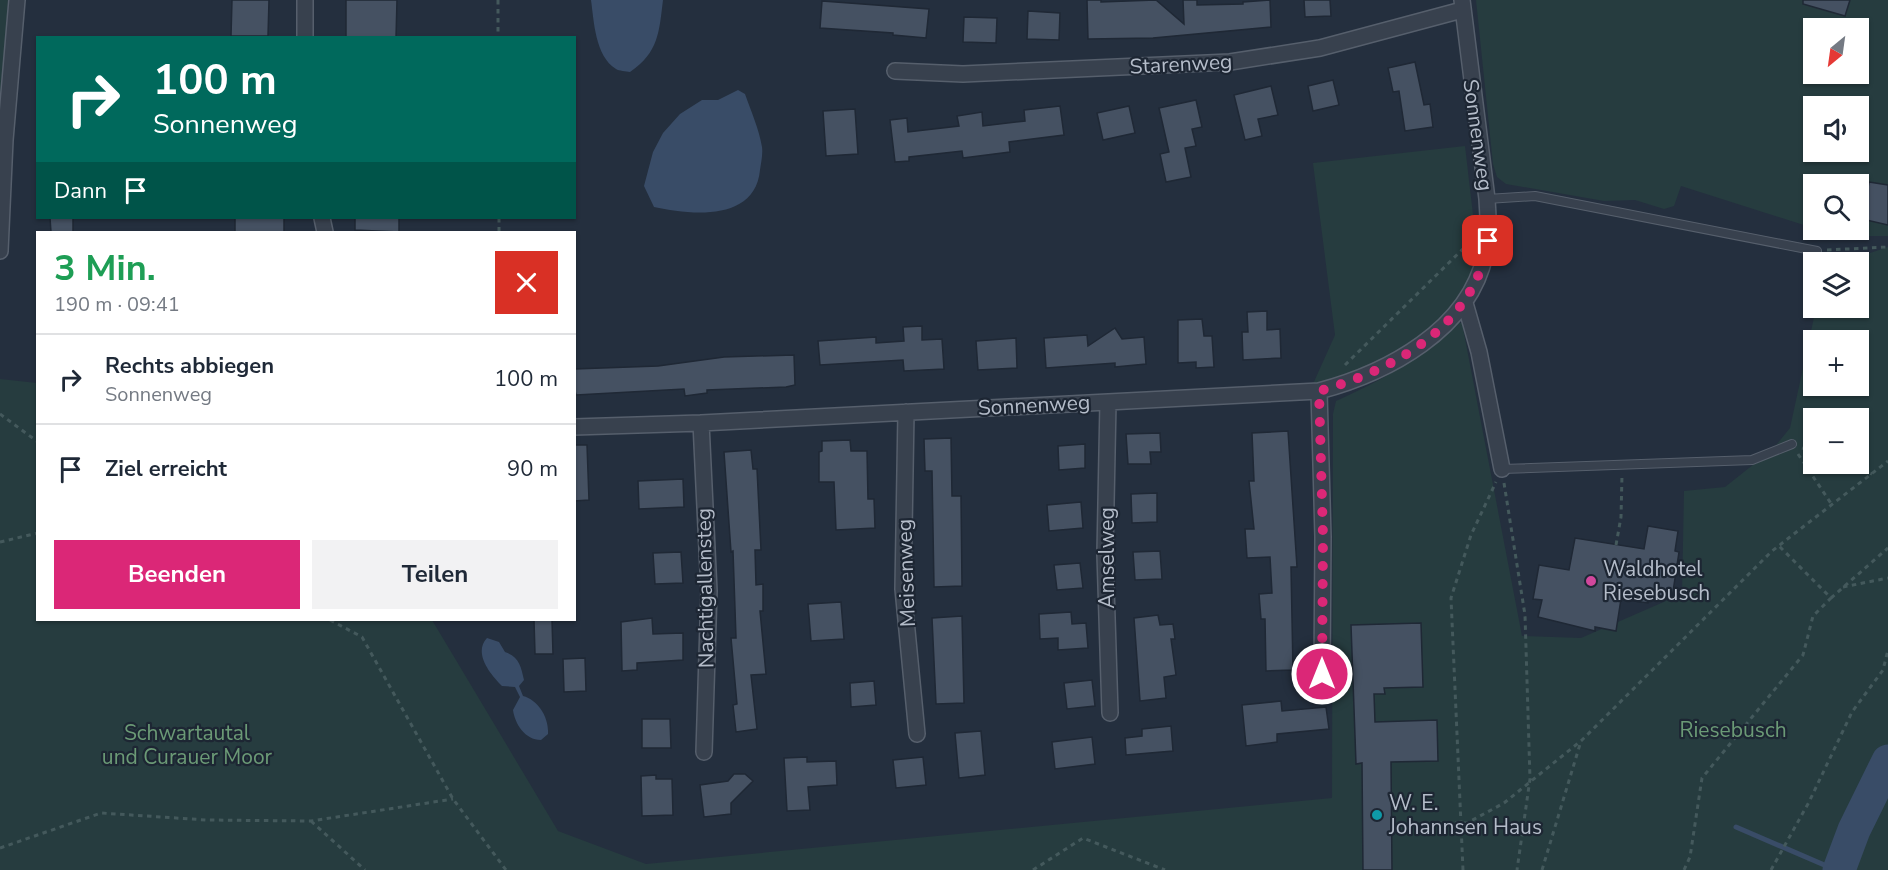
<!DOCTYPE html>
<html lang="de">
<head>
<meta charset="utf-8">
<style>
	body { margin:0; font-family:"Nunito Sans",sans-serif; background:#f2f2f3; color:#1f2937; height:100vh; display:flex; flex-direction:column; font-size:22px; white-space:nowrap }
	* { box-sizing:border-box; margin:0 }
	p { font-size:20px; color:#747a83 }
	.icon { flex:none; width:33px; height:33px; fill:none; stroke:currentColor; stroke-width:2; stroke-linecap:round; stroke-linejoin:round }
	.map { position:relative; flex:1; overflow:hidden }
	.drawer { position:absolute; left:36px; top:231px; width:540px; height:390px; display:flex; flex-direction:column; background:#fff; border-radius:0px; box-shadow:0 2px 4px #0004 }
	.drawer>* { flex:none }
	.guide { position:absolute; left:36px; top:36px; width:540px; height:183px; border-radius:0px; box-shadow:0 2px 4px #0004; background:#00695c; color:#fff; overflow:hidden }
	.needle { width:39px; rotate:209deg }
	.controls { position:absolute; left:1803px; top:18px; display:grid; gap:12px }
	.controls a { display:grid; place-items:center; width:66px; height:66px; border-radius:0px; background:#fff; box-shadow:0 2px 4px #0004; font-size:30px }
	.pin { position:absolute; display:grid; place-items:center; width:51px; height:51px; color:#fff; margin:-26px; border-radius:12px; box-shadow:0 3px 9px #0006 }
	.me { position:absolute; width:66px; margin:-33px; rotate:0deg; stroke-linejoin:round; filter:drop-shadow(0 0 4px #0008) }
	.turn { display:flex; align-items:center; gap:21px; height:126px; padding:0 18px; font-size:27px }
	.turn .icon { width:78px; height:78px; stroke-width:2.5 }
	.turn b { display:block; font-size:42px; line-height:51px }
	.then { display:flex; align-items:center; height:57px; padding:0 18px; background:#0003; gap:12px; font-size:22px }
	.round { display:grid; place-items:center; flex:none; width:63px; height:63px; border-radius:0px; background:#f2f2f3 }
	.overview { display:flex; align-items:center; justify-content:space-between; height:102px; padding:0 18px }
	h1 { font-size:36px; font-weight:700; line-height:45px; color:#1e9e55 }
	.button { display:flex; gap:12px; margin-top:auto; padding:12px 18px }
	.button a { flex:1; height:69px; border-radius:0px; background:#db2777; color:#fff; font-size:24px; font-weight:700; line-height:69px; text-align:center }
	.button a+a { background:#f2f2f3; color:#1f2937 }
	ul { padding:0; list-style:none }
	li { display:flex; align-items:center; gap:18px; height:90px; padding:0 18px; border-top:2px solid #e0e1e3 }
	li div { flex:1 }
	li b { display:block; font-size:22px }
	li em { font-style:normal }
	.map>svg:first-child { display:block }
	.green { fill:#263c3f; fill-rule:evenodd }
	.water { fill:#394c67 }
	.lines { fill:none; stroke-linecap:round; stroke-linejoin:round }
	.stream { stroke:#394c67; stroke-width:5 }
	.river { stroke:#394c67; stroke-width:33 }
	.building { fill:#455162; stroke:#1f2835; stroke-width:1.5 }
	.lane-casing { stroke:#565f6c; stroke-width:10 }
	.street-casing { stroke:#565f6c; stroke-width:18 }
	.path { stroke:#44595c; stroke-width:3; stroke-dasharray:4.5 4.5; stroke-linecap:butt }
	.lane { stroke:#38414e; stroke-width:8 }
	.street { stroke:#38414e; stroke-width:15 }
	.route { stroke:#db2777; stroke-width:10; stroke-dasharray:0 18 }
	.hotel-dot { fill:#d1479c; stroke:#1d2633; stroke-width:2 }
	.culture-dot { fill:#0f9aa8; stroke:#1d2633; stroke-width:2 }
	.labels { text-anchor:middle; stroke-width:4.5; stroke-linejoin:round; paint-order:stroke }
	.street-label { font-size:21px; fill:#b4bcc9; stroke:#1d2633 }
	.poi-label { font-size:21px; fill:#b4bcc9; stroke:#1d2633; text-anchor:start }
	.park-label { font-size:21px; fill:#6b9a76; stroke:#1d2633 }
</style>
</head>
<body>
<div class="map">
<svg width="1888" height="870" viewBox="0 0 1888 870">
	<rect width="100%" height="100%" fill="#242f3e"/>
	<path class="green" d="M0,0H8L0,132Z
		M1476,0H1888V236H1848L1821,230H1858V184H1814L1813,228L1681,186L1674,206L1664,209L1635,200L1604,201L1506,184L1497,177L1493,164ZM1814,28H1858V74H1814ZM1814,106H1858V152H1814Z
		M1465,146L1475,232L1481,239C1476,259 1471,283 1459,300C1432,338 1359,377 1313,384L1335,335L1313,163Z
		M1888,247V870H0V379L37,383L38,620H432L558,831L646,864L1332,798L1333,414L1336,401C1381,381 1423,357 1458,323H1462L1522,636L1581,638L1682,594L1684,491L1725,487L1773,449L1790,428L1816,308H1858V262H1843ZM1814,340H1858V386H1814ZM1814,418H1858V464H1814Z"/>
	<path class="water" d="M591,0H663C659,32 659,52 630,72C626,71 619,71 616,69C595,56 594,21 591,0Z
		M738,90L745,94C751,111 759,129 762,147C763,154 761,163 760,170C755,222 691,215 654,207L644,186L653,152L663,133L680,114L702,100H718Z
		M487,638L499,642L505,652C519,657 521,666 524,680L519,686L523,696C538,700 549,717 548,734L541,740C525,740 515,724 513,710L520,697L515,687L502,686C490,674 473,653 487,638Z"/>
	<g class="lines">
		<path class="stream" d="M1736,827L1836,870"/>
		<path class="river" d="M1839,870L1854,830L1888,761"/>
	</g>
	<path class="building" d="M232,0H269L268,36H231Z
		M346,0H397L396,38H346Z
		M1087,0H1101V2L1156,0L1184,24L1183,0H1197V5L1243,4V2L1270,0L1271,27L1153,38L1088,39Z
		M1304,0H1330L1331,16L1305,17Z
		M1803,0H1850L1845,16L1803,4Z
		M822,1L929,9L926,38L893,35V33L820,28Z
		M1028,11L1060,13L1059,40L1027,39Z
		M964,17L997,18L996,43L963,42Z
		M1415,62L1424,105L1430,104L1433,127L1405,131L1399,91L1393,92L1388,68Z
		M1333,80L1339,105L1313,111L1308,86Z
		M1271,86L1278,115L1258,119L1262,136L1245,140L1234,95Z
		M1196,100L1202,127L1192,129L1196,146L1185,148L1191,177L1166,182L1160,154L1169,152L1159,108Z
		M1060,106L1064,135L1009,142L1010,152L963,158L962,151L909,157V161L895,162L890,120L907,118L908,132L959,126L957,116L982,112L983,126L1025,121L1024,110Z
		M1129,106L1135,133L1103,140L1097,113Z
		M855,109L858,154L826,156L823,111Z
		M1869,182L1888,185V225L1862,219Z
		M50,218H73V232H51Z
		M235,218H284V232H235Z
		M355,218H399V232L355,230Z
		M1267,311V330L1280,329L1281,358L1243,360L1242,332H1248L1247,312Z
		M1202,319L1204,336H1212L1214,367L1196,368V362L1178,363V320Z
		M922,326V340L942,339L944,369L904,371L903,360L820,365L818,341L876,337V343L904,341L903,327Z
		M1115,328L1122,339L1144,337L1146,364L1115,367V363L1046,368L1044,338L1087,335L1088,346Z
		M1016,338L1017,368L978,370L976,341Z
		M794,355L795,385L786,387L707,390V393L685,396L684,389L576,395L574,387V369L658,366L724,357Z
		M1288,431L1297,567H1291L1293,670L1266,671L1265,619H1261L1259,594L1272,593L1270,557L1247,558L1245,529H1254L1249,481H1254L1252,433Z
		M1160,433L1161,452H1150L1151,464H1128L1126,434Z
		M951,438L952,496H961L962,586L934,587L932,471H925L924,439Z
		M850,440L851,451H867L868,499H874L875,528L836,530L834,482H819V452L822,451V441Z
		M1085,444V468L1059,470L1058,446Z
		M574,445H587L589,500L574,501Z
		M751,450L753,469H757L761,550H755L756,585L763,584V611H760L766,674L751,675L757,729L736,732L733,705L737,704L731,638H736L733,551L731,552L724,452Z
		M683,479L684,507L639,509L638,481Z
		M1157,493V522L1132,523L1131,494Z
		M1081,502L1083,528L1049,531L1047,505Z
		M1648,526L1678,531L1675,551L1679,552L1672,598L1650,594L1648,603L1621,599L1616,631L1595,627V631L1538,617L1542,600L1533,599L1539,565L1569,570L1575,538L1644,549Z
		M1160,551L1162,579L1135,580L1133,552Z
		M681,552L683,583L655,584L653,553Z
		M1080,563L1083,588L1057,590L1054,565Z
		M841,602L844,639L811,641L808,604Z
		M1071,612L1072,624L1086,623L1088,648L1058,650V638L1040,639L1039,614Z
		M1158,615L1160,625L1173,624L1175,639H1171L1176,675L1164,677L1166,698L1140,701L1134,618Z
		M962,616L964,703L936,704L932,618Z
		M652,618L653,634L683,633V660L637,663V670L622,671L621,622Z
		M534,620H552L553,654H535Z
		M1421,623L1423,687L1384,688L1385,694H1374L1375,722L1437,720L1438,761L1391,762L1392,870H1363L1362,763L1356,764L1351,625Z
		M585,658L586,691L564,692L563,659Z
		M1092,680L1095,706L1067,709L1064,683Z
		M874,681L876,705L851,707L850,683Z
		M1281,701L1282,711L1326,707L1329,729L1277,734V742L1246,746L1242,705Z
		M642,719H670L671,748H642Z
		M1171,726L1173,751L1126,755L1125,738L1142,736V729Z
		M981,731L985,775L959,778L955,733Z
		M1092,737L1095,764L1055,769L1052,742Z
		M807,757V762L836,761L837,785L808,787L810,810L787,811L784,758Z
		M923,757L926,785L896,788L893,760Z
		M734,774H745L753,781L731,803V814L704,817L700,785L728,781Z
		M656,775V779H672L673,815L642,816L641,776Z"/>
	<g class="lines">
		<defs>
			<path id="lane" d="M1487,199L1535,196L1817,251
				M1502,469L1752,460L1792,444"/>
			<path id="street" d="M305,0V38
				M895,71L963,74L1230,62L1320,48L1462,10
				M322,218L325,232
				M0,251L5,140L17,0
				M1465,303L1479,352L1502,469
				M1319,391L1323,537L1322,674
				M1108,402L1105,554L1110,713
				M906,412L903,589L917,734
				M701,423L709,591L704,752
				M574,427L701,423L1319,391C1387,373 1469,330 1485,255C1490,236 1488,218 1487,199L1462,0"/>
		</defs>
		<use href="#lane" class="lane-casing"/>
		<use href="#street" class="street-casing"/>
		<path class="path" d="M498,0V38
			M499,218V232
			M1827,250L1888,247
			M1345,365L1471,241
			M0,414L38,442
			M1802,448L1814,452
			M1798,454L1832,505
			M1845,464L1872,474
			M1504,483L1525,615L1530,779L1517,870
			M0,542L38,533
			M1616,545L1621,517L1622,475
			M1843,587L1888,578
			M1831,598L1888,548
			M330,620L362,637L453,799L506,870
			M311,821L365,870
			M1437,823H1467L1504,803L1582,740L1772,551L1888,461
			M0,848L101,813L206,820L311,821L453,799
			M1033,870L1083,838L1165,870
			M1463,870L1451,598L1471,535L1496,482
			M1542,870L1581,741
			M1684,870L1690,857L1702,778L1803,655L1813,616L1831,598L1779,546
			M1771,870L1809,802L1852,712L1883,670L1888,650"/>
		<use href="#lane" class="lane"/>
		<use href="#street" class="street"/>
	</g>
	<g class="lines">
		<path class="route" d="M1322,674L1323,537L1319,391C1395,370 1475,325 1488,241"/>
	</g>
	<circle class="hotel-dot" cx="1591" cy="581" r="6"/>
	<circle class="culture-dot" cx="1377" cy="815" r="6"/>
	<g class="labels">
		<g class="street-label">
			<text transform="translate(1181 64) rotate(-3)" y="7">Starenweg</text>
			<text transform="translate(1478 135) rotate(82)" y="7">Sonnenweg</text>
			<text transform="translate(1034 405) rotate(-3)" y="7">Sonnenweg</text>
			<text transform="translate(1107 558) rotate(-90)" y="7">Amselweg</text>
			<text transform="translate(906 573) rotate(-92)" y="7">Meisenweg</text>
			<text transform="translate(705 588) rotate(-91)" y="7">Nachtigallensteg</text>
		</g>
		<g class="poi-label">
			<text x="1603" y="576">Waldhotel<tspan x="1603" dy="24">Riesebusch</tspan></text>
			<text x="1389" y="810">W. E.<tspan x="1389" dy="24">Johannsen Haus</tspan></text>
		</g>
		<g class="park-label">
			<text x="1733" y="737">Riesebusch</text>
			<text x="187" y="740">Schwartautal<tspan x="187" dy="24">und Curauer Moor</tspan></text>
		</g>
	</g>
</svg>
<div class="controls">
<a><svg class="needle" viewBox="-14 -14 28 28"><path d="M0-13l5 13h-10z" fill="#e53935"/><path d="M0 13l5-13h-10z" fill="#747a83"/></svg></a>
<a><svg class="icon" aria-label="sound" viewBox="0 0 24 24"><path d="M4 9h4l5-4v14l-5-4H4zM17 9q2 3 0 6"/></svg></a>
<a><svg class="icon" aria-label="search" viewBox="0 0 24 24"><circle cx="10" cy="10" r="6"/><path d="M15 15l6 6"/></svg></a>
<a><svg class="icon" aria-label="layers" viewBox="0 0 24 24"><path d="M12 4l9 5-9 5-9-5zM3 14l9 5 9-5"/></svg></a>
<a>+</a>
<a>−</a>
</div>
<div class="pin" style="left:1488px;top:241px;background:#d93025"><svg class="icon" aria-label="arrive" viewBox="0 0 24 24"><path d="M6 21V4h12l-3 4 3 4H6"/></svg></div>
<svg class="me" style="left:1322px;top:674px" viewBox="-20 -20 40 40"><circle r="17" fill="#db2777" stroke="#fff" stroke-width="3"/><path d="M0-11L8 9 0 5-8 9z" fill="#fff"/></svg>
<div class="guide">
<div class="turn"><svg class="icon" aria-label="right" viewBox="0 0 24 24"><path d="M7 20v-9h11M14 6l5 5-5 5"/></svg><div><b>100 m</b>Sonnenweg</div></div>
<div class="then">Dann<svg class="icon" aria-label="arrive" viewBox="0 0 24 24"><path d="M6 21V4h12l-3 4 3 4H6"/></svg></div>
</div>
<section class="drawer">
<div class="overview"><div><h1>3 Min.</h1><p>190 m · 09:41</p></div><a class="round" style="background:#d93025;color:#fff"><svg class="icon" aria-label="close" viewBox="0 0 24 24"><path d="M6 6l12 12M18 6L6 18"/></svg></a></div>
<ul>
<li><svg class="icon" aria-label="right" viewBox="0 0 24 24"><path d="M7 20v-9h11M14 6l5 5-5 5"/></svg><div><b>Rechts abbiegen</b><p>Sonnenweg</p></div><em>100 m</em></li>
<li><svg class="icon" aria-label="arrive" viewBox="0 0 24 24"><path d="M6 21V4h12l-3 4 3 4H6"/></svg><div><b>Ziel erreicht</b></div><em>90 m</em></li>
</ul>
<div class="button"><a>Beenden</a><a>Teilen</a></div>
</section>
</div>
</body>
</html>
